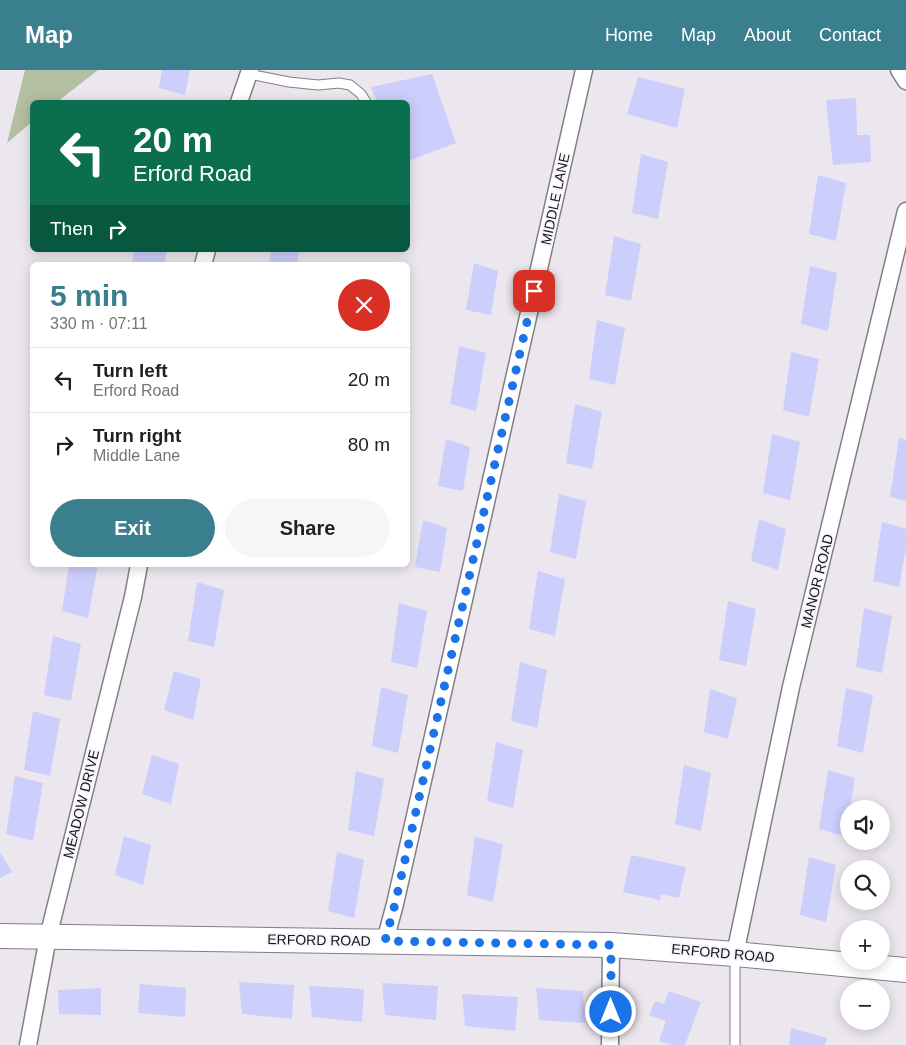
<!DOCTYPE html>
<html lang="en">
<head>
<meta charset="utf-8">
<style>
	body { margin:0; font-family:Helvetica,sans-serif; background:#f6f6f6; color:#202124; height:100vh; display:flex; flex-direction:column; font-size:19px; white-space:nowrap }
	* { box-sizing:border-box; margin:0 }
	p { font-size:16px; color:#757577 }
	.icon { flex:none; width:28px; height:28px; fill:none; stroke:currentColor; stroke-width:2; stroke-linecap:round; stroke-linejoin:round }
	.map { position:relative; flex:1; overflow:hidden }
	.drawer { position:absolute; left:30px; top:192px; width:380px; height:305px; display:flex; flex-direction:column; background:#fff; border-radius:8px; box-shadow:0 2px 12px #0003 }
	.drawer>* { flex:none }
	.hud { position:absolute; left:30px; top:30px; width:380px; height:152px; border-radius:8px; box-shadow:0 2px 12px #0003; background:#0b6e4f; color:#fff; overflow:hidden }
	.controls { position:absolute; left:840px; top:730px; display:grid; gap:10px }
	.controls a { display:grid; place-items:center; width:50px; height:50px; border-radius:50%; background:#fff; box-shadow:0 2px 12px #0003; font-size:25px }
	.pin { position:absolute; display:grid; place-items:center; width:42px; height:42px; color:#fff; margin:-21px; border-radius:10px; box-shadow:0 2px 8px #0006 }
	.me { position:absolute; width:55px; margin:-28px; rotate:0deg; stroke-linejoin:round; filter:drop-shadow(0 0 4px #0008) }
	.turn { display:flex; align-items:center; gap:18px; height:105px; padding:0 20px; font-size:22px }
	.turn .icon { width:65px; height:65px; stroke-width:2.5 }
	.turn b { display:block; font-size:35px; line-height:42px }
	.then { display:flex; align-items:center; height:48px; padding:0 20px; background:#0003; gap:10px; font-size:19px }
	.round { display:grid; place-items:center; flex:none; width:52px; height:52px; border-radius:26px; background:#f6f6f6 }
	.summary { display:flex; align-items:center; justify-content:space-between; height:85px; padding:0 20px }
	h1 { font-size:30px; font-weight:800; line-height:38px; color:#3a7f8d }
	.primary-button { display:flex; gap:10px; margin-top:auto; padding:10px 20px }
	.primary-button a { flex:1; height:58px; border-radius:30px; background:#3a7f8d; color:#fff; font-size:20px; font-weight:800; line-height:58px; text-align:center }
	.primary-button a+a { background:#f6f6f6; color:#202124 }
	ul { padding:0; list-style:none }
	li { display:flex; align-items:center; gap:15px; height:65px; padding:0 20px; border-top:1px solid #e0e0e0 }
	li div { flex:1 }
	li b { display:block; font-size:19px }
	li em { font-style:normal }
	header { display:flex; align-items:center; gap:30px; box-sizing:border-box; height:70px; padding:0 25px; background:#3a7f8d; color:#fff }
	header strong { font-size:24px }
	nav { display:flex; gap:28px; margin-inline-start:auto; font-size:18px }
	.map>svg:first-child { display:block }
	.green { fill:#b4bea2 }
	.building { fill:#cccefb }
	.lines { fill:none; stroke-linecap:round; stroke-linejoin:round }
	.lane-casing { stroke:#827e86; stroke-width:11 }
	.street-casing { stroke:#827e86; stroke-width:19 }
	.secondary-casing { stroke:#827e86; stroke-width:26 }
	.lane { stroke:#fff; stroke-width:9 }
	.street { stroke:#fff; stroke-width:16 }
	.secondary { stroke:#fff; stroke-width:24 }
	.route { stroke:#1a73e8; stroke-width:9; stroke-dasharray:0 16.2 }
	.labels { text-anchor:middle; stroke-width:4; stroke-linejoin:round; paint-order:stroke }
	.street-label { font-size:14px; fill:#161417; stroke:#f9f5fd }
</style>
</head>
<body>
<header>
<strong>Map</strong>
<nav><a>Home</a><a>Map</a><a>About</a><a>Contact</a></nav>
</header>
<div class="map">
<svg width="906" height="975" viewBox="0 0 906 975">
	<rect width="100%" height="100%" fill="#ece7ef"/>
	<path class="green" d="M25,0H98L57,32H32V52L7,73Z"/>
	<path class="building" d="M162,0H190L185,25L159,18Z
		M432,4L456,73L408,91V32H377L371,17Z
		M638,7L685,19L677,58L627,44Z
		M856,28L857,65H870L871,92L833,95L826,30Z
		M641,84L668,92L658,149L632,143Z
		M818,105L846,113L836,171L809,164Z
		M614,166L641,174L631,231L605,225Z
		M134,180H167L164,195H132Z
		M271,180H299L297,195H269Z
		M474,193L498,201L491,245L466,240Z
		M810,196L837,203L828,261L801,254Z
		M597,250L625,258L615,315L589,309Z
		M459,276L486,283L476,341L450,334Z
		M791,282L819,289L809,347L783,340Z
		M575,334L602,342L592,399L566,393Z
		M772,364L800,372L790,430L763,423Z
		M899,368L906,370V431L890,427Z
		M446,369L470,377L463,421L438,416Z
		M559,424L586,431L576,489L550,482Z
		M759,449L786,459L778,500L751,491Z
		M423,450L447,458L440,502L415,497Z
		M882,452L906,459V478L899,517L873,511Z
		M69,495H98L88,548L62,541Z
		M538,501L565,509L555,566L529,559Z
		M197,512L224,520L214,577L188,571Z
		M728,531L756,539L746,596L719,590Z
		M399,533L427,541L417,598L391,592Z
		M864,538L892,546L882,603L856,597Z
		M53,566L81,574L71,631L44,625Z
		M520,592L547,600L537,658L511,651Z
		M174,601L201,609L193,650L164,640Z
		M381,617L408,625L398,683L372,676Z
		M846,618L873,625L863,683L837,676Z
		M710,619L737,628L728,669L704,662Z
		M33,641L60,649L50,706L24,700Z
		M496,672L523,680L513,738L487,731Z
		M152,685L179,694L171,734L142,724Z
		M684,695L711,703L701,761L675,754Z
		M828,700L855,708L845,766L819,759Z
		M356,701L384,709L374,766L348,760Z
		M15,706L43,713L33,771L6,764Z
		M124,766L151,775L143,815L115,805Z
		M475,767L503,774L493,832L467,825Z
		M0,782L12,802L0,808Z
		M337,782L364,790L354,848L328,841Z
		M631,785L686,797L679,828L661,824L660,830L623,822Z
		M809,787L836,795L826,852L800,845Z
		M239,912L294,915L292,949L242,944Z
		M382,913L438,916L436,950L385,945Z
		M140,914L186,918L185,947L138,943Z
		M309,916L364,919L362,952L312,947Z
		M101,918V945L59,944L58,920Z
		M536,918L583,921L585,953L539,950Z
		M669,921L701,932L685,975H672L659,971L666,951L649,945L655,931L664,934Z
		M462,924L518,927L515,961L465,956Z
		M791,958L827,968L825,975H789Z"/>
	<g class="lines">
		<defs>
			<path id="lane" d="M249,4L289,12L318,15L339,13L350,15L361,24L366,32
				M735,884V975"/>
			<path id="street" d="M899,0L906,11
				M239,32L250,0
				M203,195L207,180
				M385,871L395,834L584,0
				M735,884L791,617L906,141
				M28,975L48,867L133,527L139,495
				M610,975L611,875"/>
			<path id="secondary" d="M0,866L611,875L735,884L906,900"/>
		</defs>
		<use href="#lane" class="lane-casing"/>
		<use href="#street" class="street-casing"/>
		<use href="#secondary" class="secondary-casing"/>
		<use href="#lane" class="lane"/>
		<use href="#street" class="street"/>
		<use href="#secondary" class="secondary"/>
	</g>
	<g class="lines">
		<path class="route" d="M534,221L395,834L385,871L611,875V942"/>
	</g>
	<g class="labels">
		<g class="street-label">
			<text transform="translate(555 129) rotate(-78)" y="5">MIDDLE LANE</text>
			<text transform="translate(817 511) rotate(-76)" y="5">MANOR ROAD</text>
			<text transform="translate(81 734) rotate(-76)" y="5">MEADOW DRIVE</text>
			<text transform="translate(319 870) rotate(1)" y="5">ERFORD ROAD</text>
			<text transform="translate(723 883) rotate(5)" y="5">ERFORD ROAD</text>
		</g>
	</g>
</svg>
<div class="controls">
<a><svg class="icon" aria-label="sound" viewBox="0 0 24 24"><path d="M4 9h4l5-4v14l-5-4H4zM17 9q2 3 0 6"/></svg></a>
<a><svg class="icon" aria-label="search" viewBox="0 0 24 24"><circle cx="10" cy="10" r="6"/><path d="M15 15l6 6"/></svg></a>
<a>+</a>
<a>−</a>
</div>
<div class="pin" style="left:534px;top:221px;background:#d93025"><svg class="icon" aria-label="arrive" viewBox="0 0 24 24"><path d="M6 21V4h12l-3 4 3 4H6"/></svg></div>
<svg class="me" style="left:611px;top:942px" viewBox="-20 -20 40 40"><circle r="17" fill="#1a73e8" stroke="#fff" stroke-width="3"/><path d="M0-11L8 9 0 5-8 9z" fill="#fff"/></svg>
<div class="hud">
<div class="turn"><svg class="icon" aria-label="left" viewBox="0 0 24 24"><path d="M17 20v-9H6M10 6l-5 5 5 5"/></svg><div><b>20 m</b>Erford Road</div></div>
<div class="then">Then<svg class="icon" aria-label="right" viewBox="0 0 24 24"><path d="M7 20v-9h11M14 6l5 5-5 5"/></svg></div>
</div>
<section class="drawer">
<div class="summary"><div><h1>5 min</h1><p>330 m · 07:11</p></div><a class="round" style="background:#d93025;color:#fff"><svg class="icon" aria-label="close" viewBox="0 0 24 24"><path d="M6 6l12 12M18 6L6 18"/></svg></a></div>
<ul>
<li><svg class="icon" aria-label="left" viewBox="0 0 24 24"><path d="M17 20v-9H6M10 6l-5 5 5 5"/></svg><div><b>Turn left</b><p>Erford Road</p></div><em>20 m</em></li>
<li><svg class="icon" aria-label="right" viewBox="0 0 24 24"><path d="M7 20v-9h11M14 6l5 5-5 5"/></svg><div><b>Turn right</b><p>Middle Lane</p></div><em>80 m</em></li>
</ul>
<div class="primary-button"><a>Exit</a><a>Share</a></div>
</section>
</div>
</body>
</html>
